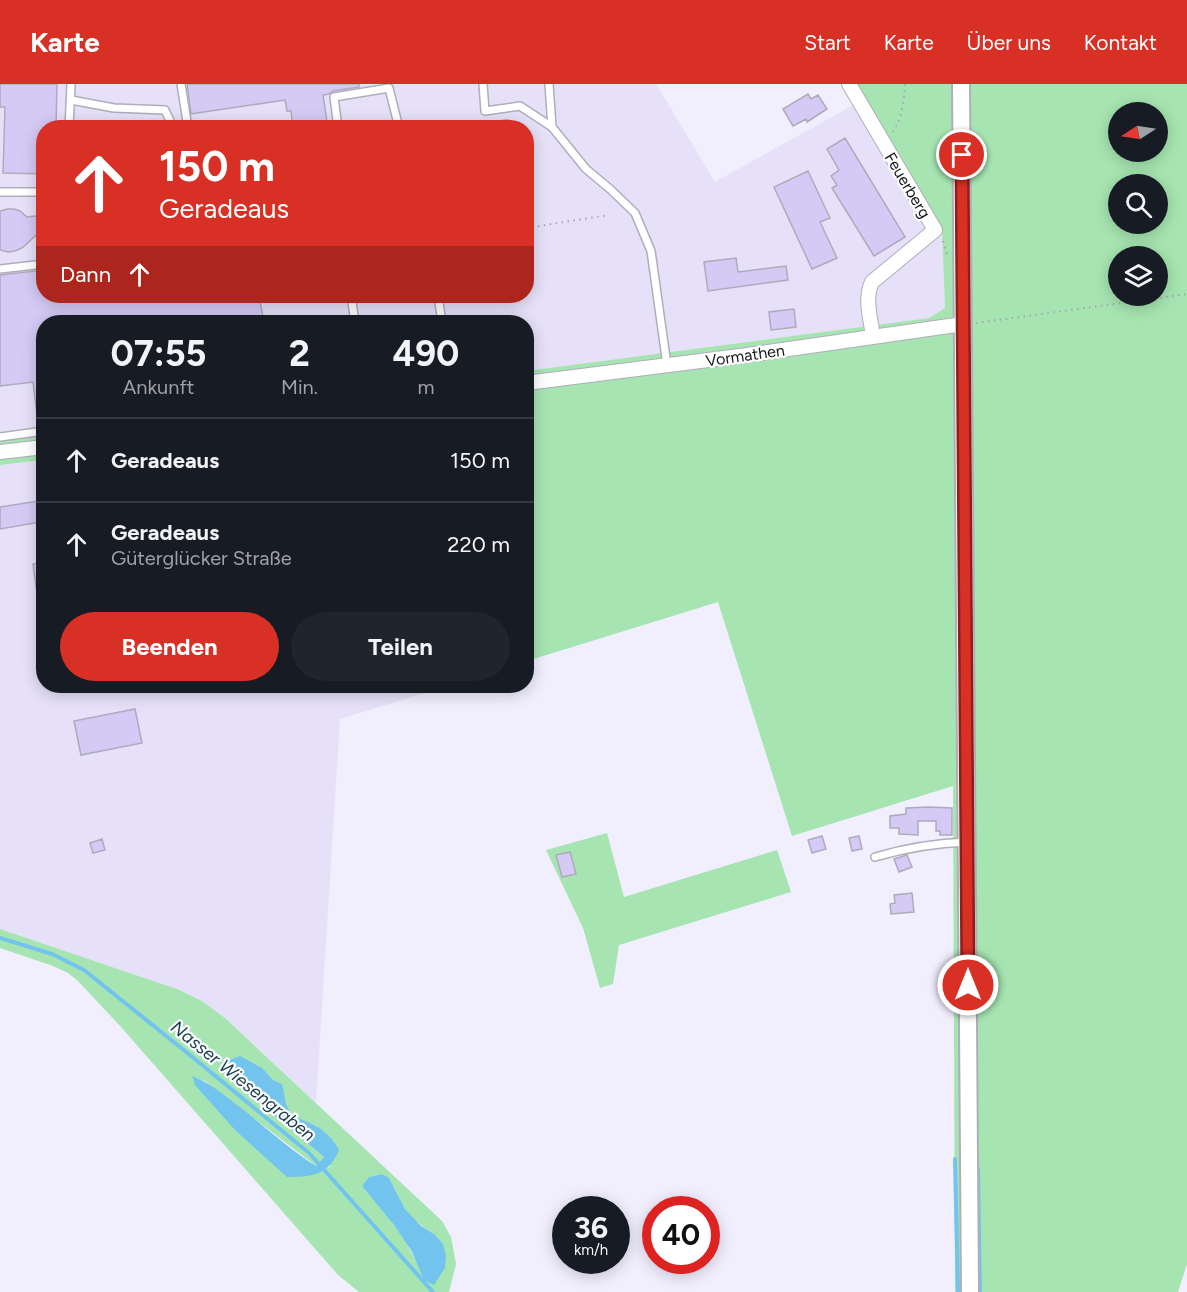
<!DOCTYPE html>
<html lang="de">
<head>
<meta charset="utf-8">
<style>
	body { margin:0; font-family:Figtree,sans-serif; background:#20242c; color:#f1f3f6; height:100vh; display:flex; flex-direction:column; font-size:22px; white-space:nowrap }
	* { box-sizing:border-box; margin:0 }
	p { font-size:20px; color:#9ea1a6 }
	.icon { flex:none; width:33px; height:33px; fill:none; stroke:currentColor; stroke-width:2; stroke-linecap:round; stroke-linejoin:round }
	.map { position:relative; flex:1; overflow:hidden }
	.drawer { position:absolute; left:36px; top:231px; width:498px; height:378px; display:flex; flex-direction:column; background:#171b24; border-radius:24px; box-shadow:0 3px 15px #0003 }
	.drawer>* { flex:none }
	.guide { position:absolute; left:36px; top:36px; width:498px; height:183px; border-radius:24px; box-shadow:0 3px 15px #0003; background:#d93025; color:#fff; overflow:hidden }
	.needle { width:39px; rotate:258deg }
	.buttons { position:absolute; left:1108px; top:18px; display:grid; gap:12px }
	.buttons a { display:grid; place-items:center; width:60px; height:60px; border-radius:50%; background:#171b24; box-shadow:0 3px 15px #0003; font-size:30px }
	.speed { position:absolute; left:552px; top:1112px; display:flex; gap:12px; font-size:30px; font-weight:700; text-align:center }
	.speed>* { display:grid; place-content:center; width:78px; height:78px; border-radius:50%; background:#171b24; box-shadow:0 3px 15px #0003; line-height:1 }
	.speed small { font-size:15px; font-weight:400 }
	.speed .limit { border:9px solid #d22; background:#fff; color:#111 }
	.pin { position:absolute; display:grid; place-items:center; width:51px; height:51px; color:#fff; margin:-26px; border:3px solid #fff; border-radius:50%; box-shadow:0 2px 6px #0007 }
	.me { position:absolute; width:66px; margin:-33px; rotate:0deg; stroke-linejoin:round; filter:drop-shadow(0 0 4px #0008) }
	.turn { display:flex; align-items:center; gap:21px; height:126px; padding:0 24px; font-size:27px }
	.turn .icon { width:78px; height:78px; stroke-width:2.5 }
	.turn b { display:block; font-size:42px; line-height:51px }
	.then { display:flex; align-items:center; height:57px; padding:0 24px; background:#0003; gap:12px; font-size:22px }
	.eta { display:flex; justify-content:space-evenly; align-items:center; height:102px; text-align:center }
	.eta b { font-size:36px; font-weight:700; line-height:42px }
	.action { display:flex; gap:12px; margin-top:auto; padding:12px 24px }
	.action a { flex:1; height:69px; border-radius:36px; background:#d93025; color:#fff; font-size:24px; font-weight:700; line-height:69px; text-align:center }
	.action a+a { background:#20242c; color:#f1f3f6 }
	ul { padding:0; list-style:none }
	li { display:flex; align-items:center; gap:18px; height:84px; padding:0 24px; border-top:2px solid #363941 }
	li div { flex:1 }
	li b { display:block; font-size:22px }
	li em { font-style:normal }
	header { display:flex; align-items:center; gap:36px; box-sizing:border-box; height:84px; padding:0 30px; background:#d93025; color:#fff }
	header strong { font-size:28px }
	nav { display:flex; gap:33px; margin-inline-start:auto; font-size:21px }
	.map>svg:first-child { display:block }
	.built { fill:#e6e1f8; fill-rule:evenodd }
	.green { fill:#a6e5b1; fill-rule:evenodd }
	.water { fill:#72c4ee }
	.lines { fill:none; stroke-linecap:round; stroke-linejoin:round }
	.stream { stroke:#72c4ee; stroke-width:4 }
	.building { fill:#d4caf5; stroke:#aeabba; stroke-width:1.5 }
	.service-casing { stroke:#b0adbc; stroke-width:10 }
	.minor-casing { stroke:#b0adbc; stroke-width:16 }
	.tertiary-casing { stroke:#b0adbc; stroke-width:20 }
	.path { stroke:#a8a5b2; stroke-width:2; stroke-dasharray:1.5 4.5; stroke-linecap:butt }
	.service { stroke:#fff; stroke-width:7 }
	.minor { stroke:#fff; stroke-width:14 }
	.tertiary { stroke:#fff; stroke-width:16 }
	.route-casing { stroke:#8d1f18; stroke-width:15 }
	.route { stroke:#d93025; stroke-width:10 }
	.labels { text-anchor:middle; stroke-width:4.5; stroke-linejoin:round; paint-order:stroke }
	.street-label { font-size:16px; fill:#17161b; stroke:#fdfdfd }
	.water-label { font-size:18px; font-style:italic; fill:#193e50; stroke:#fdfdfd }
</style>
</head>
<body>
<header>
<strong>Karte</strong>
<nav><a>Start</a><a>Karte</a><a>Über uns</a><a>Kontakt</a></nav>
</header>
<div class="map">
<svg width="1187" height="1208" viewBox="0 0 1187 1208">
	<rect width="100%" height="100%" fill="#f1eefe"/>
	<path class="built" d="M0,0H656L715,98L864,15L942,146L945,224L929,234L527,287L526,238H44L43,352L0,358ZM44,44H526V212H44Z
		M43,376L44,602H447L340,635L316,1019L225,934L202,917L177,905L0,845V381Z"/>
	<path class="green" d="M856,0H1187V1180L1178,1208H955L953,702L792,752L718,518L527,577L526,287L929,234L945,224L942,146ZM1119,28H1158V68H1119ZM1119,100H1158V140H1119ZM1119,172H1158V212H1119Z
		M43,352V376L0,381V358Z
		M607,749L624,813L777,766L791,808L619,861L613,900L600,904L583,844L546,766Z
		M0,845L177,905L202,917L225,934L442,1137L451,1153L456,1180L449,1208H359L338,1191L121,943L78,897L68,889L53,882L0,864ZM227,977L261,984L273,996L282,1000C284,1007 283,1013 285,1020C290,1033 305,1037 317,1042L330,1083L287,1093L193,993L205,997L316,1082L325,1074L219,986ZM382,1090C396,1099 396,1112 405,1125C413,1136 423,1143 434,1150L418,1181C404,1152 384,1126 362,1102L370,1093Z"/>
	<path class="water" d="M240,972L262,984L273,996L282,1000C285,1010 284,1019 290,1028C296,1035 308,1037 316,1042C325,1047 334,1056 339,1066C329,1091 312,1093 287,1093L235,1046L195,1001L192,992C208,998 219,1007 232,1017C260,1038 286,1063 316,1082L324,1073L219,986L227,977Z
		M382,1090L389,1094L405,1125L421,1142L434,1150L443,1160L446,1171L445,1184L434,1201L424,1196L412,1168L394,1141L362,1102L369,1093Z"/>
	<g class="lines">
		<path class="stream" d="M0,854L52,870L84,886L185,967L309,1069L433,1208
			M955,1075L958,1208
			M978,1085L980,1208"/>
	</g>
	<path class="building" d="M0,0H57L56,44H44V90L3,89L5,23H0Z
		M187,0H359V3L333,7L329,10L323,11L328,44H293L291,27H287L285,16L191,30Z
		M808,10L811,15L818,11L827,25L807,38L806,35L793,42L783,25Z
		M845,54L905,153L874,172L832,104L837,101L831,92L839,86L827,65Z
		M808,87L830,134L820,138L837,174L812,185L774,103Z
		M7,125H14L20,127L27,133L44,131V144L22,164L15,167L8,168L0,166V127Z
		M736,174L738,188L786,182L788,196L708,207L704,178Z
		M44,186V212H259L264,238H44V337L38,338L33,298L0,302V191Z
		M794,225L796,243L771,246L769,228Z
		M38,417L41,438L0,445V423Z
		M44,478V517H38L33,480Z
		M135,625L142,659L81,671L74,637Z
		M929,723L952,724V751H940V747H936V737H918V751L899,750V744H890V732L906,730V724Z
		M822,752L826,765L812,769L808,756Z
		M859,752L862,765L852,767L849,754Z
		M102,755L105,766L93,769L90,759Z
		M570,768L576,790L562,793L556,771Z
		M907,771L912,783L899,788L894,775Z
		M912,809L914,828L891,830L890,820L895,819L894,811Z"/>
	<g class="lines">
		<defs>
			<path id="service" d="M181,0L188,44
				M483,0L485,27L520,22L552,43L586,85L610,105L635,129L651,167L667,281
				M549,0L552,43
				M71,16L114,24L165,26L171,39L172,44
				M69,44L71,0
				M338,44L334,13L389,4L399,44
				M482,44L507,40
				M0,108H44
				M0,185L44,180
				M351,212L355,238
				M438,212L442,238
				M0,353L44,347
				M875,773C906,764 935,759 967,758"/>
			<path id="minor" d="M849,0L935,146L872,198C864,215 871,235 873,253
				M526,299L740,272L963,240
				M0,368L44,363"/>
			<path id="tertiary" d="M961,0L970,1208"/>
		</defs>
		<use href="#service" class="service-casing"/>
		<use href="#minor" class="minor-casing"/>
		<use href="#tertiary" class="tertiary-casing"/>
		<path class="path" d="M893,48C902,34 904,17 905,0
			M526,144L609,131
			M943,157L947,171
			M976,239L1187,210"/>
		<use href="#service" class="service"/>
		<use href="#minor" class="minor"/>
		<use href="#tertiary" class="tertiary"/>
	</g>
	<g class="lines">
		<defs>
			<path id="route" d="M962,71L968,901"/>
		</defs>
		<use href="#route" class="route-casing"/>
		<use href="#route" class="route"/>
	</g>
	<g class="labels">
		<g class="street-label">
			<text transform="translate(908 101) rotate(59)" y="6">Feuerberg</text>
			<text transform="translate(745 271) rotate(-8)" y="6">Vormathen</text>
		</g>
		<g class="water-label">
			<text transform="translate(243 997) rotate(39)" y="6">Nasser Wiesengraben</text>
		</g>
	</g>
</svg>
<div class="buttons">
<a><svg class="needle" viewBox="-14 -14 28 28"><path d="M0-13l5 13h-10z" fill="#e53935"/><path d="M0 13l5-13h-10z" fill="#9ea1a6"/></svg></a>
<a><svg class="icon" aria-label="search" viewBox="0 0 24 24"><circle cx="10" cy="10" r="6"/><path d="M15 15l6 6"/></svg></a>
<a><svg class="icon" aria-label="layers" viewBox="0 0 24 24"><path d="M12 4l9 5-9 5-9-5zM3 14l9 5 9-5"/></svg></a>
</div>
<div class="speed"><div>36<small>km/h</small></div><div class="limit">40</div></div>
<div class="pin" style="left:962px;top:71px;background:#d93025"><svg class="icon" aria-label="arrive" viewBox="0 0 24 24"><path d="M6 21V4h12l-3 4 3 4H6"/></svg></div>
<svg class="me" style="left:968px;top:901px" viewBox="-20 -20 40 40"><circle r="17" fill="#d93025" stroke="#fff" stroke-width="3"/><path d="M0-11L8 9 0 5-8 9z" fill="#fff"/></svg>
<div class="guide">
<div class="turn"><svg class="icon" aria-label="ahead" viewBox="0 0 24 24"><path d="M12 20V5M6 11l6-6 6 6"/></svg><div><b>150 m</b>Geradeaus</div></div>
<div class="then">Dann<svg class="icon" aria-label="ahead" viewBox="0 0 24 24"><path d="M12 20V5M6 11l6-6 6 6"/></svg></div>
</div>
<section class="drawer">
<div class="eta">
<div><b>07:55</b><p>Ankunft</p></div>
<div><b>2</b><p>Min.</p></div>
<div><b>490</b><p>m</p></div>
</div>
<ul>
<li><svg class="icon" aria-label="ahead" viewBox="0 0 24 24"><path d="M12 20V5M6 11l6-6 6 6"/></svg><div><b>Geradeaus</b></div><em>150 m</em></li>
<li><svg class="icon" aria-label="ahead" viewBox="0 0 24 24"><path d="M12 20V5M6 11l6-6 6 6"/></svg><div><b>Geradeaus</b><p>Güterglücker Straße</p></div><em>220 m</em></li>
</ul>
<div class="action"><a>Beenden</a><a>Teilen</a></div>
</section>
</div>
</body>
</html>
